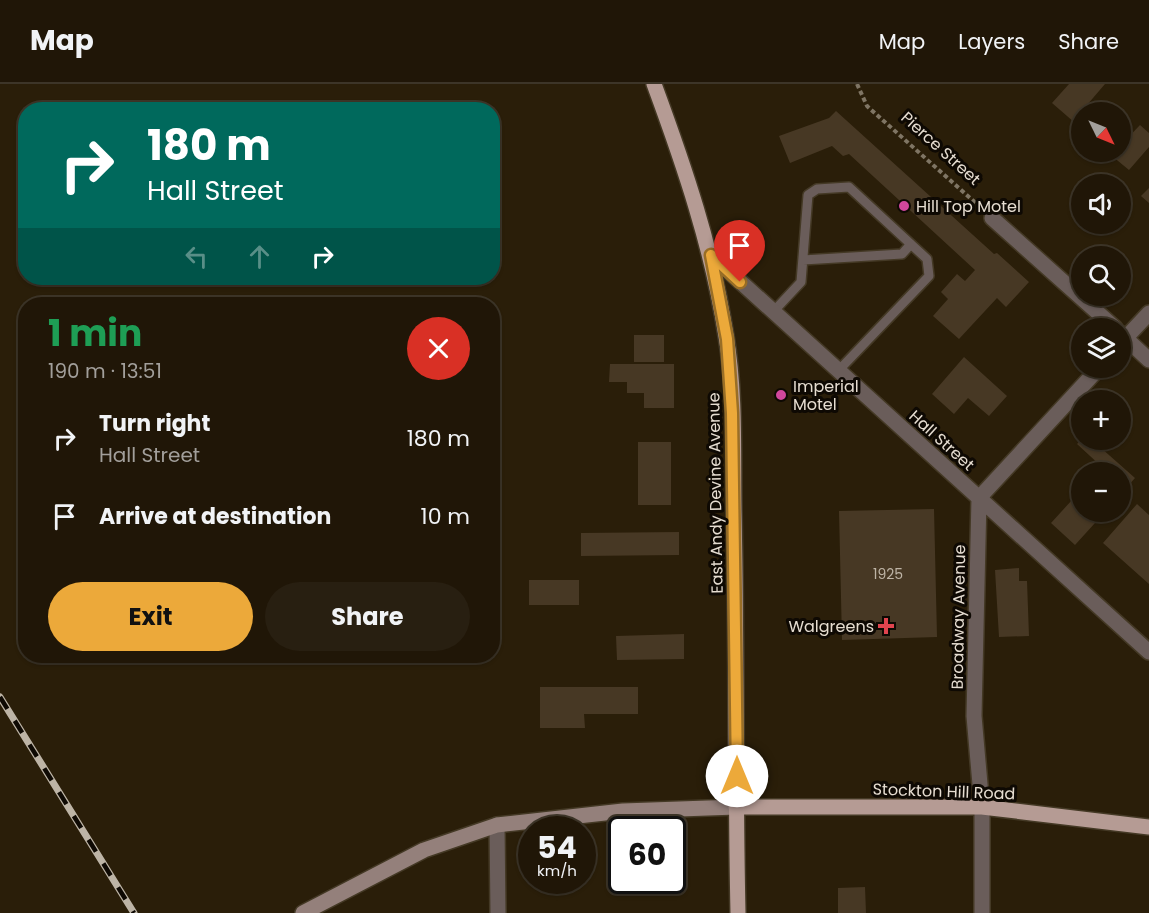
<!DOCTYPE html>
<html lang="en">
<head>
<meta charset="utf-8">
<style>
	body { margin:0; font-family:Poppins,sans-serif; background:#281f11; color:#f1f3f6; height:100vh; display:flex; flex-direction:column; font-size:22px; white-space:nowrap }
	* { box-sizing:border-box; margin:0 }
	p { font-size:20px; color:#a29f9b }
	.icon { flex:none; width:33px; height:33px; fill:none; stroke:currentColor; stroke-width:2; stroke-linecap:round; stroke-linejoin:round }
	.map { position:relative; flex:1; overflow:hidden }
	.drawer { position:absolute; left:18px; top:213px; width:482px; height:366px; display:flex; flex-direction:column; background:#201607; border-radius:24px; box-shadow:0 2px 4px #0004,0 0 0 2px #3d3528 }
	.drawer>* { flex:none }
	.guide { position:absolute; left:18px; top:18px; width:482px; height:183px; border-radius:24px; box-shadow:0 2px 4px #0004,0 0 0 2px #3d3528; background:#00695c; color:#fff; overflow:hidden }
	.needle { width:39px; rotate:133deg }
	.controls { position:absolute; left:1071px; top:18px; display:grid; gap:12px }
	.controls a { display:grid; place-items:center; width:60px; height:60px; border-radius:50%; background:#201607; box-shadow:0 2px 4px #0004,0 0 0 2px #3d3528; font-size:30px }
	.speed { position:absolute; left:518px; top:732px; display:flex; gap:12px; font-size:30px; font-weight:700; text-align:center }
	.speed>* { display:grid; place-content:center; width:78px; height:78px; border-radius:50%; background:#201607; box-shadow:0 2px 4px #0004,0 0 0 2px #3d3528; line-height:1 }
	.speed small { font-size:15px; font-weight:400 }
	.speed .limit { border:3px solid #111; border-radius:9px; background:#fff; color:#111 }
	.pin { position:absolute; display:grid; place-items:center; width:51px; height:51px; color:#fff; margin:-62px -26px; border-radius:50% 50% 50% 0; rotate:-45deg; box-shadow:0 0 6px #0007 }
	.pin .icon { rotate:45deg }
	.me { position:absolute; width:66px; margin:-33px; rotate:0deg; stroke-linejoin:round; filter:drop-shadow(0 0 4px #0008) }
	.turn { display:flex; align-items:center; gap:21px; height:126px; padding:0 30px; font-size:27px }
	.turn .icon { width:78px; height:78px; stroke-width:2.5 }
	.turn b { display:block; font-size:42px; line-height:51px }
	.lanes { display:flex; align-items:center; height:57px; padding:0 30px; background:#0003; justify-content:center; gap:30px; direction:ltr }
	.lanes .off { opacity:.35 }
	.round { display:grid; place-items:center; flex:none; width:63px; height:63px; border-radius:32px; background:#281f11 }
	.head { display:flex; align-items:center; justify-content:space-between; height:102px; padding:0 30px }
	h1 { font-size:36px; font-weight:700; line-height:45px; color:#1e9e55 }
	.action { display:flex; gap:12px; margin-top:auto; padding:12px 30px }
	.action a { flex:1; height:69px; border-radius:36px; background:#eca93a; color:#111; font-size:24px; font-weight:700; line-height:69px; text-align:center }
	.action a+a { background:#281f11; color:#f1f3f6 }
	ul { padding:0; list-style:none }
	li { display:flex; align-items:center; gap:18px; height:78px; padding:0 30px }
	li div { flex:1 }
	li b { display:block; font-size:22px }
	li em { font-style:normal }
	header { display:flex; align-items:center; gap:36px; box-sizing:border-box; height:84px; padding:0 30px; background:#201607; border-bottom:2px solid #3d3528 }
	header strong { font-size:28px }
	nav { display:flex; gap:33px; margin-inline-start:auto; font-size:21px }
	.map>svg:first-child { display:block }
	.building { fill:#473824 }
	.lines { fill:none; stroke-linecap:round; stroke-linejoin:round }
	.service-casing { stroke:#443925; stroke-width:12 }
	.minor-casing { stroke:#443925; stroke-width:18 }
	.secondary-casing { stroke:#443925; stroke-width:18 }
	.primary-casing { stroke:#443925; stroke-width:18 }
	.path { stroke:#7f7564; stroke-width:4; stroke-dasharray:4.5 3; stroke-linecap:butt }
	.service { stroke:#6a5d5a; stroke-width:9 }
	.minor { stroke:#6a5d5a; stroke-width:15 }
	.secondary { stroke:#94807b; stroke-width:15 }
	.primary { stroke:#b59b94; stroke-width:15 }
	.rail-casing { stroke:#bdb4a6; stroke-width:7 }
	.rail { stroke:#0e0903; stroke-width:4.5; stroke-dasharray:14; stroke-linecap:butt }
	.route-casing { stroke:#996e26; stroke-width:15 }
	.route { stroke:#eca93a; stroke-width:10 }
	.hotel-dot { fill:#d1479c; stroke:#0e0903; stroke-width:2 }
	.health-dot { fill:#e0444e; stroke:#0e0903; stroke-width:2 }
	.labels { text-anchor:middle; stroke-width:6; stroke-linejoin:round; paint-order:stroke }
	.number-label { font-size:14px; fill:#beb4a6 }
	.street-label { font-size:16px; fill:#e6ddd1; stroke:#0e0903 }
	.poi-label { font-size:16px; fill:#e6ddd1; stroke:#0e0903; text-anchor:start }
</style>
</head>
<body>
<header>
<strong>Map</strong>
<nav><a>Map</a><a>Layers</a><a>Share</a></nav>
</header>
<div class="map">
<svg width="1149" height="829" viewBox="0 0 1149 829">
	<rect width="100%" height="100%" fill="#2a1e09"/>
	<path class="building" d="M1069,0H1105L1087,21L1095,28H1082V45L1052,19Z
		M836,27L994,170L997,169L1029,198L1006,223L997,214L959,255L933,232L948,215L941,208L957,190L965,197L975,186L849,70L843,72L832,62L790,79L779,52L829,34Z
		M1140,41L1149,49V63L1129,86L1112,72L1120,68V62Z
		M1149,104V119L1141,112Z
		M634,251H664V278H634Z
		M964,273L1007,312L989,332L968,314L954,330L932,310Z
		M610,280H674V324H644V309H627V298H609Z
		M1081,356H1092L1135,394L1120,411V388H1096L1102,383L1077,360Z
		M638,358H671V421H638Z
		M1082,405V428H1105L1075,461L1051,439Z
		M1137,420L1149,431V500L1103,459Z
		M934,425L937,553L842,556L839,427Z
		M679,448V471L581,472V449Z
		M1019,484V497H1027L1029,552L999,553L995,486Z
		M529,496H579V521H529Z
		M684,550V575L617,576L616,552Z
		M540,603H638V630H584L585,644H540Z
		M865,803L866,829H838V804Z"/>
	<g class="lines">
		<defs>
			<path id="service" d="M803,176L902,170L911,160
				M773,228L801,198L808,111L817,105L849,103L927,175L929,192L838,287"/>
			<path id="minor" d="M992,134L1115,244
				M711,171L1149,568
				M1120,249L1149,276
				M1120,260L1149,229
				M497,741L498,829
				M982,829V723L974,632L979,414L1099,284"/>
			<path id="secondary" d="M303,829L424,766L497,741L623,727L736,723"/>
			<path id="primary" d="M654,0C685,84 712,164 726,252C736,310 733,371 734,429C737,563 735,696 738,829
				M736,723H982L1149,743"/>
		</defs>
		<use href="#service" class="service-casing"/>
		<use href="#minor" class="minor-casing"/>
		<use href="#secondary" class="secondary-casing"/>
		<use href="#primary" class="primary-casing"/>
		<path class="path" d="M857,0L867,22L980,123"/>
		<use href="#service" class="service"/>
		<use href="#minor" class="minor"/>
		<use href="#secondary" class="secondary"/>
		<use href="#primary" class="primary"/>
		<defs>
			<path id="rail" d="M0,613L134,829"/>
		</defs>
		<use href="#rail" class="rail-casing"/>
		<use href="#rail" class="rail"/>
	</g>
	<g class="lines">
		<defs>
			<path id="route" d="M737,692L732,329L727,255L711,171L740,198"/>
		</defs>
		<use href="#route" class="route-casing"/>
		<use href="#route" class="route"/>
	</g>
	<g class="hotel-dot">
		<circle cx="904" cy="122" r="6"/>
		<circle cx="781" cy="311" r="6"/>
	</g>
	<path class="health-dot" d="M883 533h6v6h6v6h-6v6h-6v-6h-6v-6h6z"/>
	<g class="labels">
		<g class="number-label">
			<text x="888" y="495">1925</text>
		</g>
		<g class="street-label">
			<text transform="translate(941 64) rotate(42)" y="6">Pierce Street</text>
			<text transform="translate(942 356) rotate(42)" y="6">Hall Street</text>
			<text transform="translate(715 409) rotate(-91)" y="6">East Andy Devine Avenue</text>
			<text transform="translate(958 533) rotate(-89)" y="6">Broadway Avenue</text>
			<text transform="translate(944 707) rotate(2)" y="6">Stockton Hill Road</text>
		</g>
		<g class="poi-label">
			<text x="916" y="128">Hill Top Motel</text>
			<text x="793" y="308">Imperial<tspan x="793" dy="18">Motel</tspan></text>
			<text x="874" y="548" text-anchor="end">Walgreens</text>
		</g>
	</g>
</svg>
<div class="controls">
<a><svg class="needle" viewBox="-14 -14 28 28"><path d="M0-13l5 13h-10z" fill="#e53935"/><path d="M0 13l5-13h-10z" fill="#a29f9b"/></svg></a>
<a><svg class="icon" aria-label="sound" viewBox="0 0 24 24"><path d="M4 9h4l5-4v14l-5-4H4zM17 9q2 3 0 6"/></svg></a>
<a><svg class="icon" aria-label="search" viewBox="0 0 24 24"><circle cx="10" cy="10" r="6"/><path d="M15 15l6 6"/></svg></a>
<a><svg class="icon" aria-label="layers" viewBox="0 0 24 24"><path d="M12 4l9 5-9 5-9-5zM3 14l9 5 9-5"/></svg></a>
<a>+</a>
<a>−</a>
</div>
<div class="speed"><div>54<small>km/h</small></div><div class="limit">60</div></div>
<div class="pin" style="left:740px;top:198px;background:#d93025"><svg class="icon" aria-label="arrive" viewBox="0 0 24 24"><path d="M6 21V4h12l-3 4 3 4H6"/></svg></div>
<svg class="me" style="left:737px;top:692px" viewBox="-20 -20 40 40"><circle r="19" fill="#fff"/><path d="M0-13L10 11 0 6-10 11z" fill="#eca93a"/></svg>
<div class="guide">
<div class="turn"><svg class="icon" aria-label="right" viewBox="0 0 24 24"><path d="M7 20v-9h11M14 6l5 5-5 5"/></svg><div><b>180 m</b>Hall Street</div></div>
<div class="lanes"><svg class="icon off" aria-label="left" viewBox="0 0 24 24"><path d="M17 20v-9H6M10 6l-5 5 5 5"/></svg><svg class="icon off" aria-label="ahead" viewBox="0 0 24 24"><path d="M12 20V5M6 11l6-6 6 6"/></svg><svg class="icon" aria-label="right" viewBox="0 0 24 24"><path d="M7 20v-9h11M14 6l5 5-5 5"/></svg></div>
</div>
<section class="drawer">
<div class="head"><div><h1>1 min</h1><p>190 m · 13:51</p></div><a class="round" style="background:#d93025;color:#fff"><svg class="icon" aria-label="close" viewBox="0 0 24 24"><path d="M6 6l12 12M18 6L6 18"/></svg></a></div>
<ul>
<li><svg class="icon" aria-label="right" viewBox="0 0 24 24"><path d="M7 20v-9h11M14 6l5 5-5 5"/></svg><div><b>Turn right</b><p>Hall Street</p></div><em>180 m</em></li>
<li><svg class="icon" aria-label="arrive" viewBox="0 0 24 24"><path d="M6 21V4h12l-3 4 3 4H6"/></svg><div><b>Arrive at destination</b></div><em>10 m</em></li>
</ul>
<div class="action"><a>Exit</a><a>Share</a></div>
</section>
</div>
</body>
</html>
